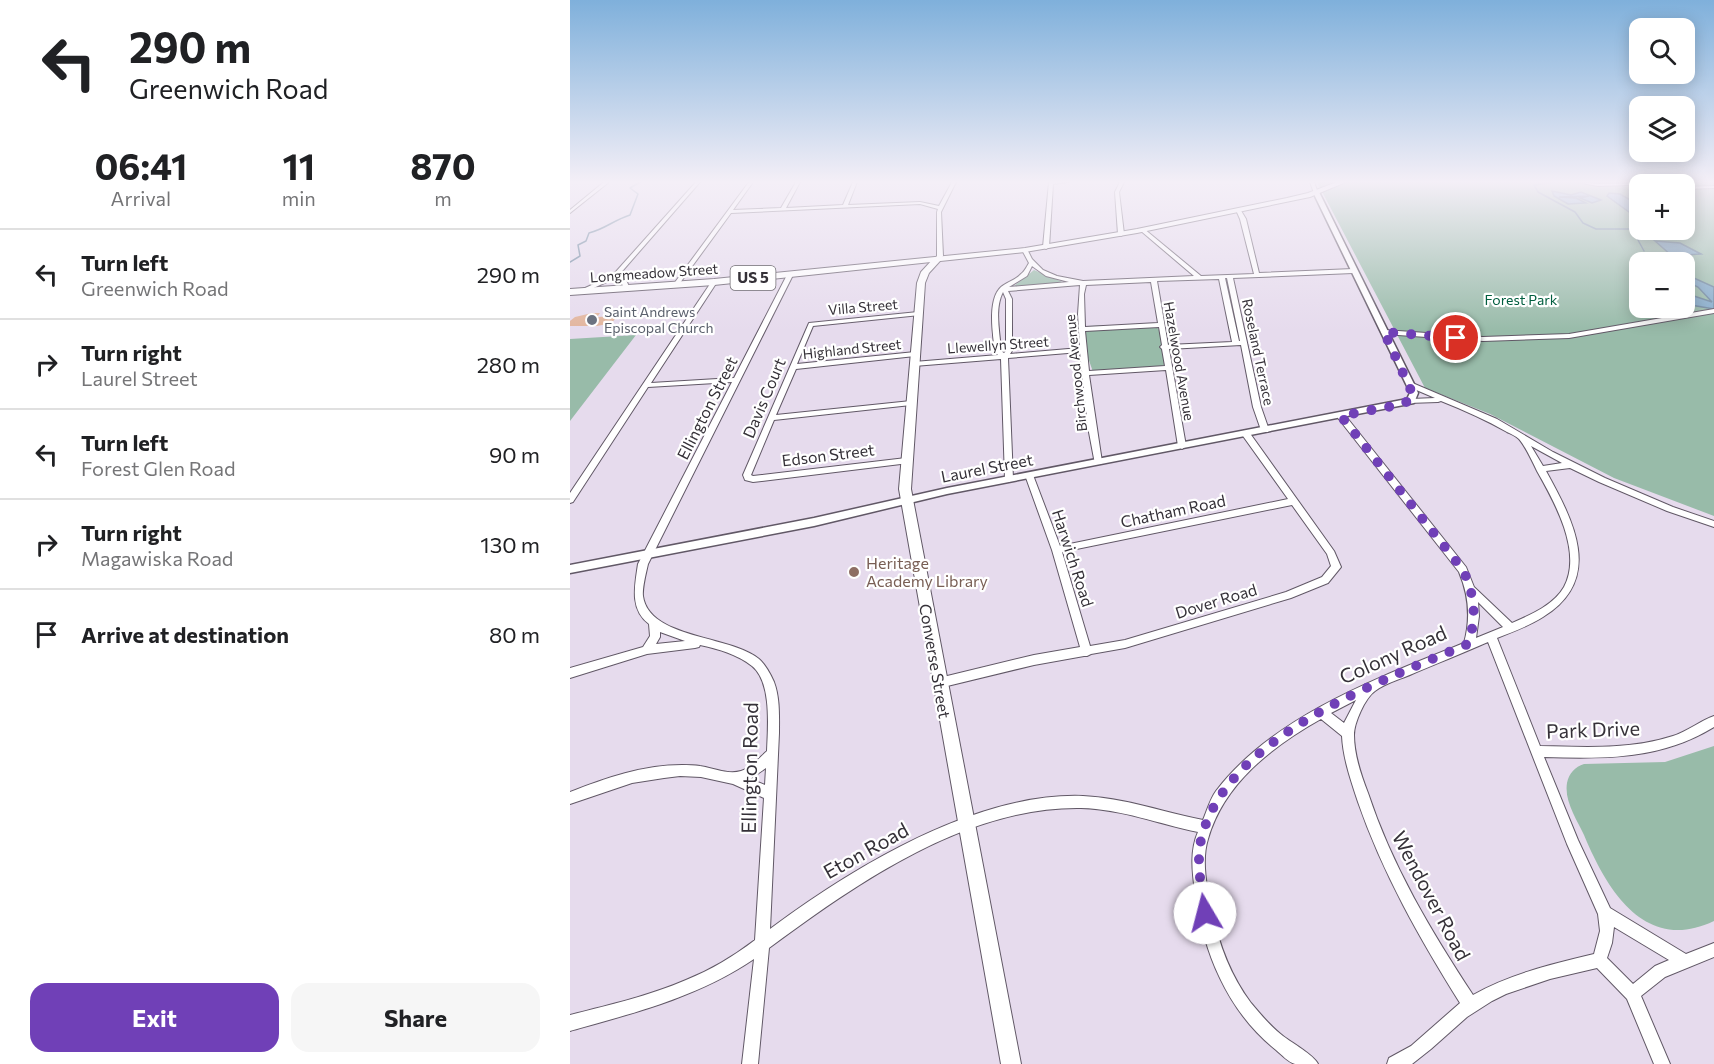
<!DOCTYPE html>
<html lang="en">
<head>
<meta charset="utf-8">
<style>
	body { margin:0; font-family:Commissioner,sans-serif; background:#f6f6f6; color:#202124; height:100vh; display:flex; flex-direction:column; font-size:22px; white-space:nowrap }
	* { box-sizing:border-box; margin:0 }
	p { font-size:20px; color:#757577 }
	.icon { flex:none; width:33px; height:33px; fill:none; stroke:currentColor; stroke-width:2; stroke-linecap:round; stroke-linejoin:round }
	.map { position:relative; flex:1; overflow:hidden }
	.sheet { display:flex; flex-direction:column; background:#fff; width:570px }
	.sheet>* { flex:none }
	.top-card { background:#fff; color:#202124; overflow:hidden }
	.buttons { position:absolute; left:1059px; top:18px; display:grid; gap:12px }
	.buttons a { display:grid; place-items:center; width:66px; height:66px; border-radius:12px; background:#fff; box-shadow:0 3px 15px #0003; font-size:30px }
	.pin { position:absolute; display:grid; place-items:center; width:51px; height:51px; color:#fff; margin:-26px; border:3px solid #fff; border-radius:50%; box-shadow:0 2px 6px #0007 }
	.me { position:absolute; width:66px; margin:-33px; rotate:352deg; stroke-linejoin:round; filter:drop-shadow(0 0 4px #0008) }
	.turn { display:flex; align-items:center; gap:21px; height:126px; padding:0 30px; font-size:27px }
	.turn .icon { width:78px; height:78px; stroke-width:2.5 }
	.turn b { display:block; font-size:42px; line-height:51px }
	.eta { display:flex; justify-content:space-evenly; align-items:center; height:102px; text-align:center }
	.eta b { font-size:36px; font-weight:700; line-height:42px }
	.primary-button { display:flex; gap:12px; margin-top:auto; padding:12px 30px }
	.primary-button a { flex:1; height:69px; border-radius:18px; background:#7040b7; color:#fff; font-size:24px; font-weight:700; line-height:69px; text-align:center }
	.primary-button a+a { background:#f6f6f6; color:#202124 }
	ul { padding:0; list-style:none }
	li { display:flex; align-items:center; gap:18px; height:90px; padding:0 30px; border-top:2px solid #e0e0e0 }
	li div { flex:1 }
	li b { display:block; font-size:22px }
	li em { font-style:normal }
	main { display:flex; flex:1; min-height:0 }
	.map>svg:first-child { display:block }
	.green { fill:#98bba9; fill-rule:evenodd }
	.water { fill:#82a9c8; stroke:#6b859d; stroke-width:1.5 }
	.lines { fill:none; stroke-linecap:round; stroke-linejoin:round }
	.stream { stroke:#6b859d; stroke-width:1.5 }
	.building { fill:#e2b59d }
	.minor-casing { stroke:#615866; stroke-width:2 }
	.tertiary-casing { stroke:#615866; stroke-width:3 }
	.secondary-casing { stroke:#615866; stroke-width:2 }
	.primary-casing { stroke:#615866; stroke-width:2 }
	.minor { fill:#fff; fill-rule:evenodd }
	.tertiary { fill:#fff; fill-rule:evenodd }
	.secondary { fill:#fff; fill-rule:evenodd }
	.primary { fill:#fff; fill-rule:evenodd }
	.route { stroke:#7040b7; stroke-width:10; stroke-dasharray:0 18 }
	.worship-dot { fill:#6b7280; stroke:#fff; stroke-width:2 }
	.education-dot { fill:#8d6e63; stroke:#fff; stroke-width:2 }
	.labels { text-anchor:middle; stroke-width:4.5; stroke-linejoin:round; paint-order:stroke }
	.far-street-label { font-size:14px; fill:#353138; stroke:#fff }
	.far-park-label { font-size:14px; fill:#015e3f; stroke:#fff }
	.far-worship-label { font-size:14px; fill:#5b616d; stroke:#fff; text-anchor:start }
	.shield { fill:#fff; stroke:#726f74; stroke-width:1.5 }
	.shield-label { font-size:15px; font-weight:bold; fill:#353138 }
	.street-label { font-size:16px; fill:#353138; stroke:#fff }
	.education-label { font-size:16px; fill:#785e54; stroke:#fff; text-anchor:start }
	.near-street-label { font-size:20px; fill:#353138; stroke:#fff }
</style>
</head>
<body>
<main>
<section class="sheet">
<div class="top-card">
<div class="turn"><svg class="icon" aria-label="left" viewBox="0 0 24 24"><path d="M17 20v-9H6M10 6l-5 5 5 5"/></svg><div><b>290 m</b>Greenwich Road</div></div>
</div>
<div class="eta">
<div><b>06:41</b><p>Arrival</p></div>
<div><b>11</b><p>min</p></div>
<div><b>870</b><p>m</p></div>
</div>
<ul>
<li><svg class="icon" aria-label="left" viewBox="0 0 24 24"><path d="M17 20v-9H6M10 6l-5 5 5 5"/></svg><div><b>Turn left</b><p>Greenwich Road</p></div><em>290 m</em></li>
<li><svg class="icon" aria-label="right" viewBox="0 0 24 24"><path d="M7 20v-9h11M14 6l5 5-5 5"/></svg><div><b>Turn right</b><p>Laurel Street</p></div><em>280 m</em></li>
<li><svg class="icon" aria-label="left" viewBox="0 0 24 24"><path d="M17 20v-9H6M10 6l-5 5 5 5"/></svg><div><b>Turn left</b><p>Forest Glen Road</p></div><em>90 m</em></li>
<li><svg class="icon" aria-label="right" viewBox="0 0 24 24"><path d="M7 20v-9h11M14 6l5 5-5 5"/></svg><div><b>Turn right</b><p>Magawiska Road</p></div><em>130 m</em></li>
<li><svg class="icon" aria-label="arrive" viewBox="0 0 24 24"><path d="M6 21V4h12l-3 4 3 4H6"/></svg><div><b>Arrive at destination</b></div><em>80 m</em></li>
</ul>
<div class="primary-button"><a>Exit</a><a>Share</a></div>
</section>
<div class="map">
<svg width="1144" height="1064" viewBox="0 0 1144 1064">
	<rect width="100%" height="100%" fill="#e6dbed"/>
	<path class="green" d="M747,182H1144V516L1044,478L920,414L855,388ZM1070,184H1114V230H1070ZM1070,262H1114V308H1070Z
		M464,270L497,284L444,286Z
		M584,324L601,344L599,367L523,372L513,343L516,326Z
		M66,335L0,421V339Z
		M1144,746V921C1075,954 1037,890 1014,835C1007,820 994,801 997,783C999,773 1005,767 1014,764L1095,762Z"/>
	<path class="water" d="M982,191L1001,195L1011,192L1031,200L1022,203L1010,198L1019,196L989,197L1006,198L1016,203L998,204L984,196Z
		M1039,193L1050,194L1069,205V210L1059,212L1037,196Z
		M1085,241L1110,243L1131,254L1102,256Z
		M1115,274L1144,287V309L1115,304V293L1142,302L1128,287L1115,281Z"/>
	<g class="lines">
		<path class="stream" d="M985,182L964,185L968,192L1005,212L1013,223L1026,229H1062L1074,251
			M0,262L10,256L8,245L16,241L19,233C35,229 44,220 60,215L68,194L60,188L70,182"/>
	</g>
	<path class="building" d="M22,313H30L27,317L47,316L42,323L27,326H0V321L5,317Z"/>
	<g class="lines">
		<defs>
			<path id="minor" d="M34,182H39L0,213V210Z
				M126,182H130L48,276L57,282L60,289L59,290H55L52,284L45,278L15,292H11V290L43,275Z
				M179,182H183L163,210L211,208L226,182H230L216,208L273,205L283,182H287L278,205L350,202L369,206L382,182H386L371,212L373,256L368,262L363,261L367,256V212L368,209L350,204L161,213L107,287H103V285Z
				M479,182H498L483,184L479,247L476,249L473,247Z
				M550,182H554L549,192L554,234L551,236L548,234L545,192Z
				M740,182H744L748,193H744Z
				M1007,182L1028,184L1086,183L1088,184L1028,186Z
				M1144,186V188L1114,189V187Z
				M668,209H670L676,219L689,273L783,269L786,271L783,273L663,278L691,407L699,430L698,432H695L691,430L683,407L671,345L599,349L616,446L612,449L608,446L596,370L519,375L532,462L531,464H525L518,427L510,352L438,358L443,479L439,482L435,479L431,359L344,366L341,364L344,362L428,355L425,352C423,335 417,300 431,287C437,282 446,280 451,274C455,271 457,266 459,263L452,250L453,249H457L462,259L473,270L487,276L513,281L624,276L571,231L570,230L573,228L631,276L684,274L670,219L666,210ZM462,266L476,276L499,282L439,287L457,276ZM655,278H657L670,341H669ZM649,279L662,342L598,345L587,281ZM581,282L588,323L515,327L514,294L516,285ZM510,285L508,314L510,348L440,354L442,351V299L438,291ZM433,292L436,299V351L434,353L431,351C430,333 424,309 433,292ZM589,327L592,345L590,347L592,349L595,366L519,371L515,331Z
				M220,273L223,275L78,564C76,573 72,588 73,596C79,639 160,635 189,659C195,664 201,675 204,682C210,698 209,716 209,733L200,929C282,868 406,792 513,796C554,798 593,812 633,820C637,811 640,799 646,791C703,716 810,677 894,643C901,618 899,596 889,572L768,418V414H774L896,567L904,587L942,623C960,615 984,605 994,587C1013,552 984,501 967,471C962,461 956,447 949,439C946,436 941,434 937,432C916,420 894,410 871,401L868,402L838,403L837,401L841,399L865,398L837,386V382H840L927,419L983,452L1035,478L1103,507L1144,521V527L1097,511L1029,482L1000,468L976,471C1003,520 1035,579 973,617C959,626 942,632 927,638L970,746C1014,747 1060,750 1103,736C1118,731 1130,721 1144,716V727C1090,760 1035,759 974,757L1008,840L1040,908L1116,954L1144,943V957L1095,977L1071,996L1100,1064H1084L1057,999L1027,968L980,979L936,994L922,1001L897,1017L861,1049L842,1064H817L819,1058L841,1046L890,1003C850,939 813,874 788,802C781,781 773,758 772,736L751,719C703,746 654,783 638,839C631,861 637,889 642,911C649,945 660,975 681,1003C691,1015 701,1027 713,1036C722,1043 744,1055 748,1064C741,1064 731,1064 725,1064C718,1062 712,1055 706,1050C657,1011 633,951 625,891C622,871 620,850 628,832C589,824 551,809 511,808C397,806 287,883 199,948L188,1064H172L184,959C128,997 64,1013 0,1031V1015C39,1005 79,996 116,980C141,970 164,956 185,940L194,798L163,784L131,777L110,776L94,778L62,783L0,804V792C36,778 73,765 112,765C118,765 124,765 130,766C144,768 158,775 171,771C181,768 189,758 197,751C198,727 202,682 182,666C167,654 148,649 130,645L129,647L125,648L77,654L0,678V668L73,647L80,636L79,624C59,609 65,585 68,564L162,382L78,387L3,502L0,503V493L142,281L147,282L81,383L164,378L217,275ZM961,446L992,463L973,466ZM908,602L933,627L906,638L909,616ZM90,632L115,641L86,644L90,637ZM918,642L997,844L1028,914L1030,931L1024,954C982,964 940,974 903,995C861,931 822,866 798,793C791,775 784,755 784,735C784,723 795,698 805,691C815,683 831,679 842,674C868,663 893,653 918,642ZM786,700L774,723L761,713ZM196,768L195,785L180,779ZM1044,927L1099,960L1085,966L1063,984L1037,958L1042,943Z
				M1144,309V313L999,338L913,341L814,334L811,332L814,330L913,337L999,334Z
				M348,312L351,314L350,315L243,326L227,364L345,352L348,354L345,356L226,369L206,415L341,401L345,403L341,405L204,420L181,475L183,476L336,458L340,461L339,463L183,482L175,480L173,475L239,323Z
				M673,432H679L764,551L771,567L758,583L721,598L555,648L521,654L517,656H514L464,665L369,688L365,686L364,683L365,680L369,678L464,655L510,647L482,550L455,475L456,473H462L463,475L490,546L718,499L673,436L672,434ZM722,505L757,554L761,566L752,577L716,592L555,640L520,646L492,552Z"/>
			<path id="tertiary" d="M746,190L749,192L844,384L848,393L844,403L377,494L244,526L0,573V565L244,518L377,488L837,399L840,393L836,384L743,192Z"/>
			<path id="secondary" d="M363,259L370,261L359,273L355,283L341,489L451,1064H431L329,489L347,283L351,272Z"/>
			<path id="primary" d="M767,182H776L740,197L567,233L455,252L144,285L0,295V289L144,279L455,248L567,229L717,198L738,193Z"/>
		</defs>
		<use href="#minor" class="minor-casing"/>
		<use href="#tertiary" class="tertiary-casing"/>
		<use href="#secondary" class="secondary-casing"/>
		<use href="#primary" class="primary-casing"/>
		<use href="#minor" class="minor"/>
		<use href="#tertiary" class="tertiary"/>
		<use href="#secondary" class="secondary"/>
		<use href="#primary" class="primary"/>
	</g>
	<linearGradient id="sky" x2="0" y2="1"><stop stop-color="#7fb0db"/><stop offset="0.55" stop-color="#f4eff7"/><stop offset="1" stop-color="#f4eff7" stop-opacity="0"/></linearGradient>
	<rect width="1144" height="331" fill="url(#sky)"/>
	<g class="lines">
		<path class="route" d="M635,913C632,889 625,861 632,836C659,735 812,681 898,644C907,617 905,596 893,570L771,416L833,404L844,397L814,332L886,338"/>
	</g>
	<circle class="worship-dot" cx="22" cy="320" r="6"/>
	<circle class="education-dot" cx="284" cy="572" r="6"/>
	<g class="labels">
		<g class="far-street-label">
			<text transform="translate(84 273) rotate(-4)" y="5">Longmeadow Street</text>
			<text transform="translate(293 307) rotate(-5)" y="5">Villa Street</text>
			<text transform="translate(428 345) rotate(-4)" y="5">Llewellyn Street</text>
			<text transform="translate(282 349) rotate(-6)" y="5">Highland Street</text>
			<text transform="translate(688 352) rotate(78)" y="5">Roseland Terrace</text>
			<text transform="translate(609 361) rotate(80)" y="5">Hazelwood Avenue</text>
			<text transform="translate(506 373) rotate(-96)" y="5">Birchwood Avenue</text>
		</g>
		<g class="far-park-label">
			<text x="951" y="305">Forest Park</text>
		</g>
		<g class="far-worship-label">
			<text x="34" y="317">Saint Andrews<tspan x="34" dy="16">Episcopal Church</tspan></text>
		</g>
		<rect class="shield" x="160.5" y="266" width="45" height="24" rx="4.5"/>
		<g class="shield-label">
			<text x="183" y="283">US 5</text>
		</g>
		<g class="street-label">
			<text transform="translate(194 398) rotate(-67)" y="6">Davis Court</text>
			<text transform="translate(137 408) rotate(-63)" y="6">Ellington Street</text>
			<text transform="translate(258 455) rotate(-7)" y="6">Edson Street</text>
			<text transform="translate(417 468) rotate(-11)" y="6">Laurel Street</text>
			<text transform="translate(603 511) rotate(-12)" y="6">Chatham Road</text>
			<text transform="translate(503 558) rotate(72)" y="6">Harwich Road</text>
			<text transform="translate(646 601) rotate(-17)" y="6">Dover Road</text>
			<text transform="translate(365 661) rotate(80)" y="6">Converse Street</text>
		</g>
		<g class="education-label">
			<text x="296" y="569">Heritage<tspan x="296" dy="18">Academy Library</tspan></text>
		</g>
		<g class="near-street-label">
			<text transform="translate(823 655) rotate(-24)" y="7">Colony Road</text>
			<text transform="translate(1023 730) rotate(-2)" y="7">Park Drive</text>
			<text transform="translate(180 768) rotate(-89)" y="7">Ellington Road</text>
			<text transform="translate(296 851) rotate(-29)" y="7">Eton Road</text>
			<text transform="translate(861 896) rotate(62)" y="7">Wendover Road</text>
		</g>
	</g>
</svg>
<div class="buttons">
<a><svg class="icon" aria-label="search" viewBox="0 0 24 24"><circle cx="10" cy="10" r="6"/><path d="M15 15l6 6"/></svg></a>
<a><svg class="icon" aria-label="layers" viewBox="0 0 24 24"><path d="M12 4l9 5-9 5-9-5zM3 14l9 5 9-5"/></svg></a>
<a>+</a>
<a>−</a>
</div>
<div class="pin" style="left:886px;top:338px;background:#d93025"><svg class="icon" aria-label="arrive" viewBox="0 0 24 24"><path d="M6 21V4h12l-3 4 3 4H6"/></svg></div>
<svg class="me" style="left:635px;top:913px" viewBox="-20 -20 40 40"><circle r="19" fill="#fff"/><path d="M0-13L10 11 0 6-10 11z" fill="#7040b7"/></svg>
</div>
</main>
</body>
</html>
